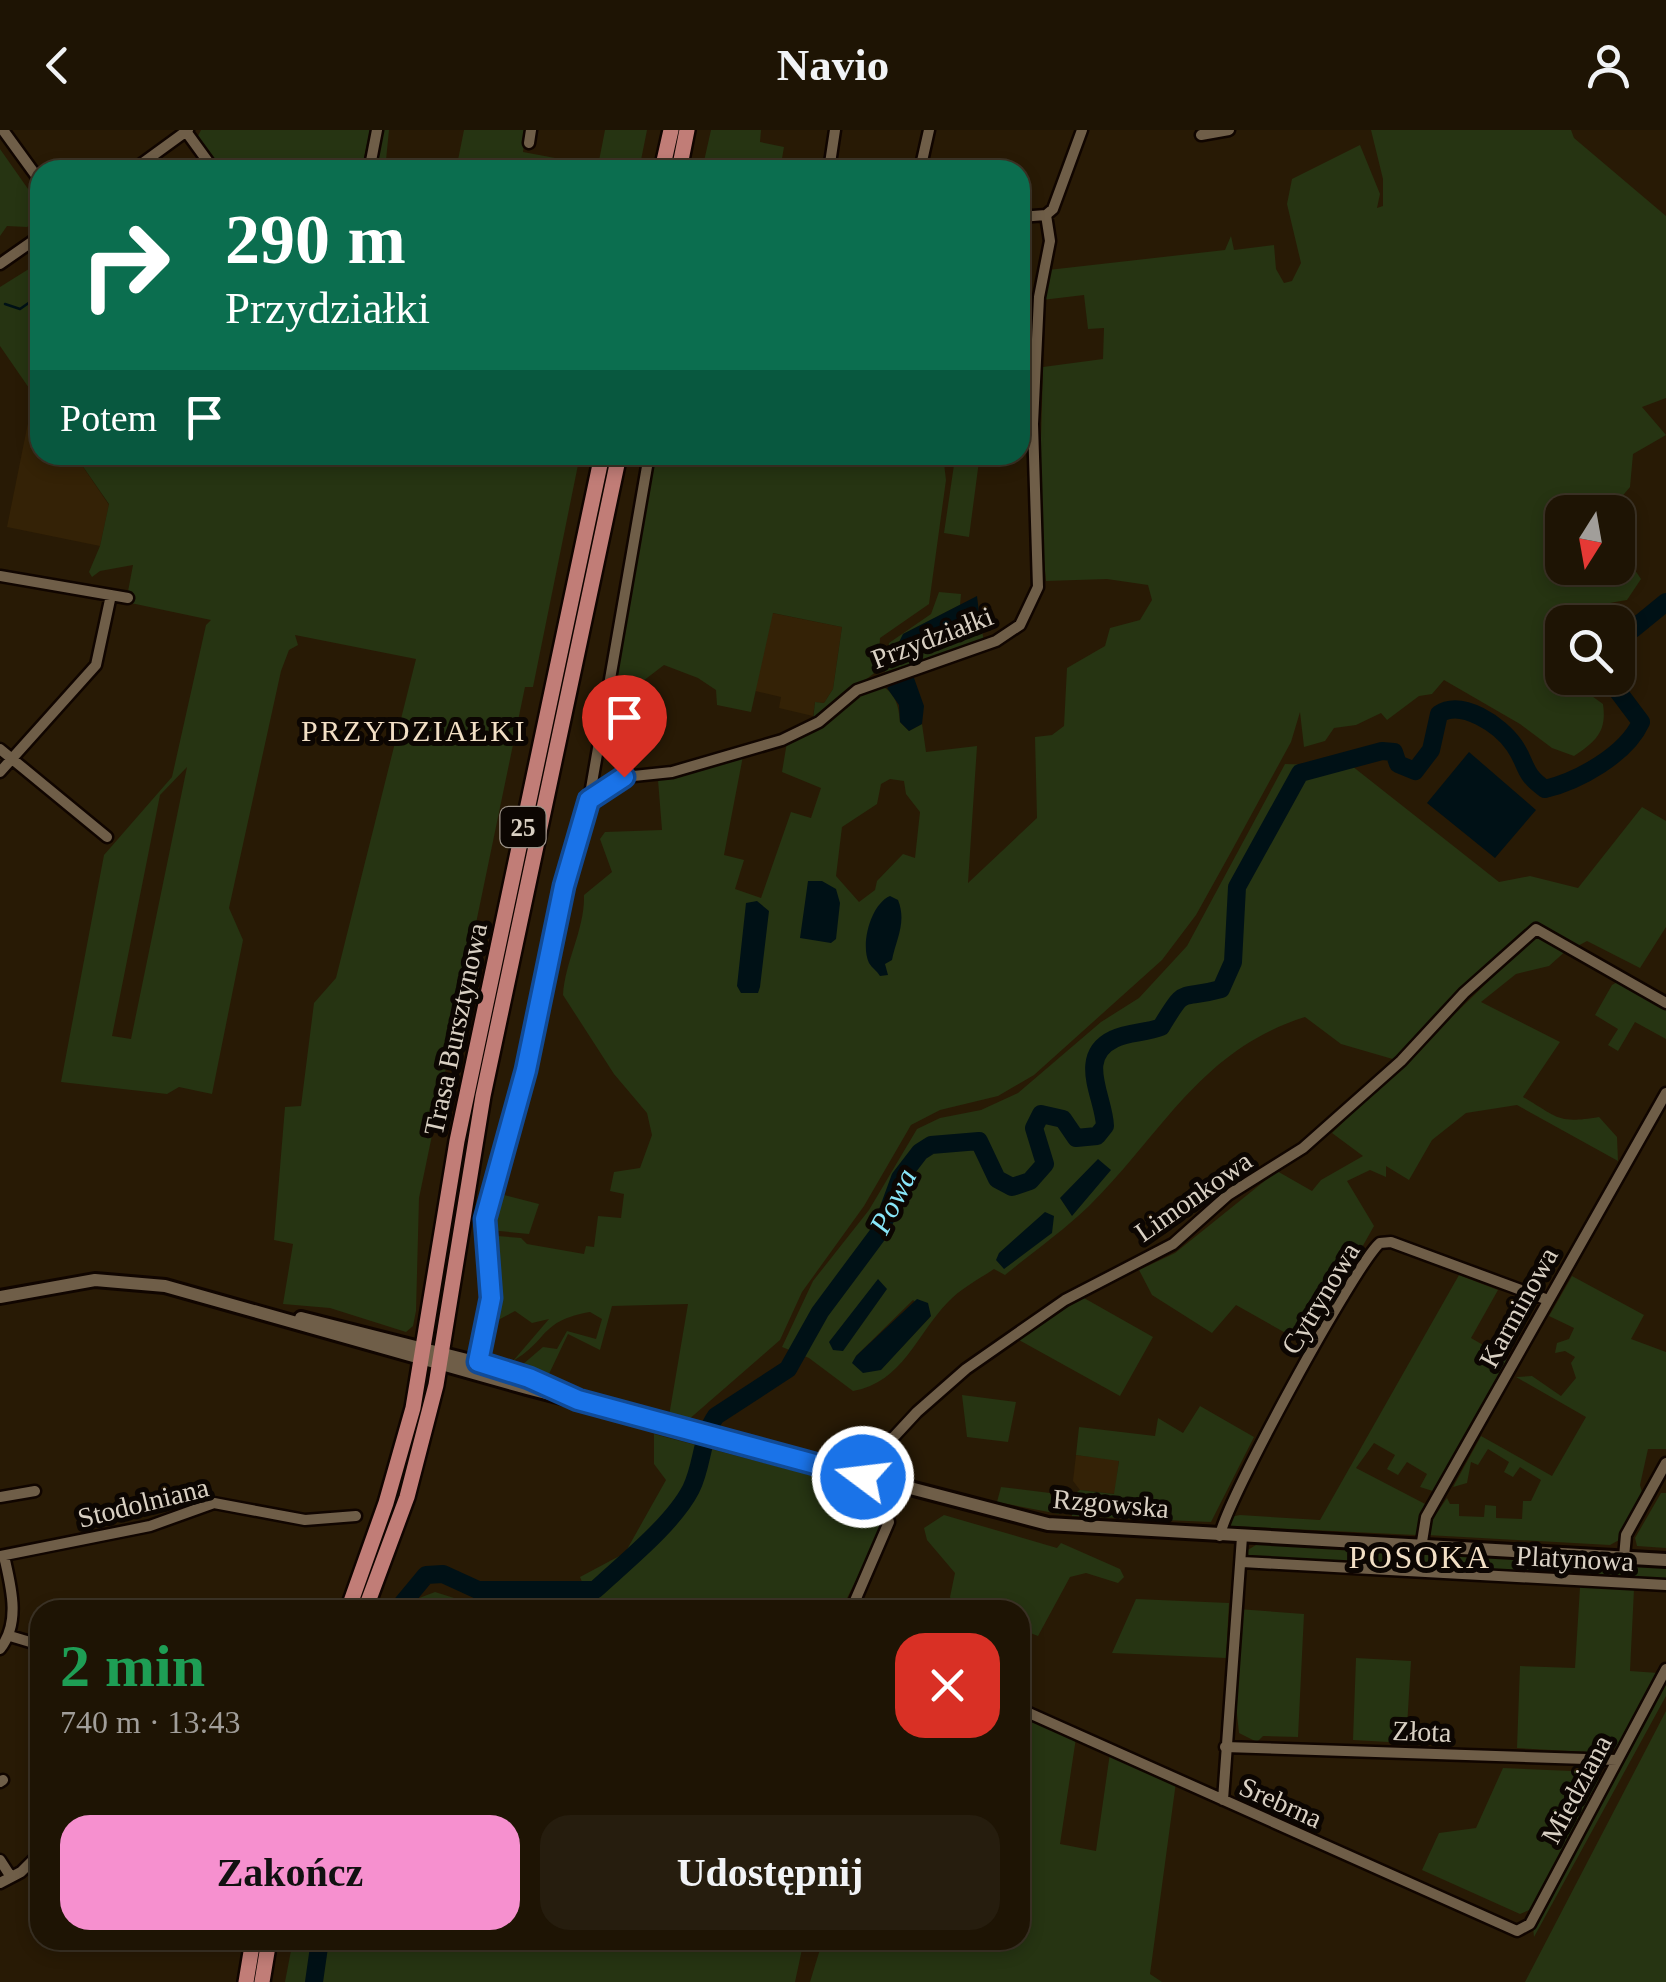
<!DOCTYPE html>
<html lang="pl">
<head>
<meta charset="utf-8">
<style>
	body { margin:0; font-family:"Times New Roman",serif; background:#261d0e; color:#f1f3f6; height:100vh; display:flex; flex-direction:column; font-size:38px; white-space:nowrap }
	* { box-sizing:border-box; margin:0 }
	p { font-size:32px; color:#a19e9a }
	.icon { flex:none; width:55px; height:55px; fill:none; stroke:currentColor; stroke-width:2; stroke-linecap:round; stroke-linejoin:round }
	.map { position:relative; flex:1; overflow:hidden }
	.panel { position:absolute; left:30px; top:1470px; width:1000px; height:350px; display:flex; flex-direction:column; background:#1e1404; border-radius:30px; box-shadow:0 5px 15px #0003,0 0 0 2px #3c3326 }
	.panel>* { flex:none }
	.guide { position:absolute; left:30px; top:30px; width:1000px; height:305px; border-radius:30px; box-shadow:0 5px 15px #0003,0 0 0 2px #3c3326; background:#0b6e4f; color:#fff; overflow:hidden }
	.needle { width:65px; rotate:191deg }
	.buttons { position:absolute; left:1545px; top:365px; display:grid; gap:20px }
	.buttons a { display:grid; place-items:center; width:90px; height:90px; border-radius:20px; background:#1e1404; box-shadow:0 5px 15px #0003,0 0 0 2px #3c3326; font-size:50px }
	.pin { position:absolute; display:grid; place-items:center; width:85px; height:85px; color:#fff; margin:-102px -42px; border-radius:50% 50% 50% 0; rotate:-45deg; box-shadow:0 0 10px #0007 }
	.pin .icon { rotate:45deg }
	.me { position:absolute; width:110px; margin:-55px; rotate:285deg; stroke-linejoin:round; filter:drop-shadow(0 0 8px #0008) }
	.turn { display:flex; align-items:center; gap:35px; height:210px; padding:0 30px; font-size:45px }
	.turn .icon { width:130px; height:130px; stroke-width:2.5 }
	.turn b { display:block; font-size:70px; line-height:85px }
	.then { display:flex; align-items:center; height:95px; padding:0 30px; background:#0003; gap:20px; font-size:38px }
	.round { display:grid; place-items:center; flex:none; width:105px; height:105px; border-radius:30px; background:#261d0e }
	.summary { display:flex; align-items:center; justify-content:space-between; height:170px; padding:0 30px }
	h1 { font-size:60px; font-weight:600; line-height:75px; color:#1e9e55 }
	.action { display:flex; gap:20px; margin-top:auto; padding:20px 30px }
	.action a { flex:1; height:115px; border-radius:30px; background:#f690cf; color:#111; font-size:40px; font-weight:600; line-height:115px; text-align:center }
	.action a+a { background:#261d0e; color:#f1f3f6 }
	header { display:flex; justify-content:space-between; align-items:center; height:130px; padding:0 30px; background:#1e1404; font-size:45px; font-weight:600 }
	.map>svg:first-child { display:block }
	.built { fill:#342206 }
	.green { fill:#263412; fill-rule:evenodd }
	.water { fill:#001116 }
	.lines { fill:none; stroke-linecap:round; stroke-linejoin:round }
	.stream { stroke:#001116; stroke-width:2.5 }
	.river { stroke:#001116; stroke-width:18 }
	.minor-casing { stroke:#100500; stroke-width:15 }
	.tertiary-casing { stroke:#100500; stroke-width:18 }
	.primary-casing { stroke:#100500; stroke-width:20 }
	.minor { stroke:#6f5e48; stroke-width:10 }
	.tertiary { stroke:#6f5e48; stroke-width:12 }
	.primary { stroke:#c17d77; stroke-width:15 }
	.route-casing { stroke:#114b97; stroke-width:25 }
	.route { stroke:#1a73e8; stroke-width:18 }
	.labels { text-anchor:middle; stroke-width:10; stroke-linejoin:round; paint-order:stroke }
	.shield { fill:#0c0602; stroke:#9c9389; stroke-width:2.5 }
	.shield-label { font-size:25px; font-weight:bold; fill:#d9d0c3 }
	.street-label { font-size:28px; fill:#d9d0c3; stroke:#0c0602 }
	.neighbourhood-label { font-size:30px; letter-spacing:2.5px; fill:#f2dfc5; stroke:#0c0602 }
	.water-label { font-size:30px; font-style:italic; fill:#88e6f9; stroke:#0c0602 }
	.quarter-label { font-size:32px; letter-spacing:2.5px; fill:#f2dfc5; stroke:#0c0602 }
</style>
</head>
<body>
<header><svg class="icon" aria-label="back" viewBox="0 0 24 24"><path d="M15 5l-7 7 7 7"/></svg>Navio<svg class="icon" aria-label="person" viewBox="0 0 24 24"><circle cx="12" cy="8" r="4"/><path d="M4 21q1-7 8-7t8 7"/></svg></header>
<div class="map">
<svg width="1666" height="1852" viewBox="0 0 1666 1852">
	<rect width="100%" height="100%" fill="#281a05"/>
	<path class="built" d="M40,276V325H75L109,375L100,416L7,397L30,283Z
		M772,483L842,497L833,559L824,573L815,572L813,586L779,578L781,567L755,561Z
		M1076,1325L1119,1330L1115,1364L1080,1360L1073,1351Z"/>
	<path class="green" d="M201,0H370L364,28L376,30L383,0H389L385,40H220L198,6Z
		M464,0H526L523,22L598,36L605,0H647L639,40H456Z
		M711,0H761L760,12L784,17L780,40H702Z
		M1371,0H1571L1574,8L1666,86V268L1642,277L1666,305L1633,324L1630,357L1609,382H1562V438H1618V415L1641,449L1627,470C1596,475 1557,484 1543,515L1550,536L1603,574C1607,602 1596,611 1574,626L1552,618L1520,594L1444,550L1432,564L1419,566L1387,590L1381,583L1356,595L1334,598L1325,611L1304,617L1300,582L1291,612L1231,722L1196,785L1162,830L1034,945L998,966L940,980L911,995L864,1076L802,1162L780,1210L687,1291L669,1286L688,1174L612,1176L600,1220L568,1204L548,1246L522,1235L543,1217L557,1219L567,1201L596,1209L602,1189L590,1182C539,1191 549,1210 513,1231L549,1189L532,1193L515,1181L500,1189L490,1185L489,1111L497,1106L521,1108L527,1114L584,1124L586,1116L594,1117L598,1086L621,1088L624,1064L610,1061L614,1042L640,1038L652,1005L647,983L614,944L563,865C565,831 585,799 584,765L612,742L600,709L605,702L662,700L658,650L743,626L724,725L744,730L735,759L761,768L791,682L811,688L821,658L782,642L787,612L854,566L879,555C895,561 899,576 900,592L909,601L922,594L926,622L977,616L968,753L1037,688L1035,607L1052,605L1064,596L1067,538L1105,516L1110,498L1140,490L1152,470L1148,455L1107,449L1046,451L1039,378L1043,237L1103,229L1104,198L1088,199L1084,165L1042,170L1048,140L1225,120L1231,106L1234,120L1274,115L1276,139L1284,153L1292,151L1301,133L1287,74L1292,49L1360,15L1380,64L1377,78L1383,76V49ZM890,649L904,651L906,664L920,682L915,728L903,724L877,751L875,760L859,772L836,746L842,697L877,674L881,654Z
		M0,19L40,76V88L27,97L7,96L0,106Z
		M40,132V274L0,216V157Z
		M75,325H580L533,557H525L419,1068L416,1181L413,1196L406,1202L330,1178L283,1174L293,1114L274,1110L285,977L301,976L314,873L336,848L416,529L295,505L298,515L289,520L281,541L229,778L243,810L212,964L179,957L167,964L61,952L104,725L172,647L206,495L211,490L126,472L133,435L100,441L92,447L89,442L100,416L109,374ZM187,637L131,909L112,906L160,665Z
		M654,325H943L946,350L929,474L880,508L878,540L818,588L813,590L815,572L824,573L833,559L842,497L773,483L751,582L717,575L716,560L698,548L664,535L643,551L614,603L605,608Z
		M955,328L979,331L969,407L944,403Z
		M939,462L961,464L960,475L903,504L905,530L980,491L984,511L885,542L889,513L931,484Z
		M1285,634L1352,636L1499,752L1530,746L1578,758L1642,677L1666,691V797L1640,838L1587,811L1576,817L1532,796L1455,863L1396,930L1341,914L1305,887C1200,920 1162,1004 1089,1076C1063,1101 1033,1122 1005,1145L994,1139C979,1149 960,1159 948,1172C916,1205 903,1252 853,1261L809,1228L782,1217L813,1151L869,1080L917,999L940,988L981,980L1018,963L1101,892L1139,868L1187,816ZM913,1170L931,1186L880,1240L856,1226Z
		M1547,808L1568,819L1549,836L1516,844L1481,872L1560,912L1523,967C1559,988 1557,994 1599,987L1617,1007L1618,1031L1517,975L1466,983L1432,1010L1409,1050L1386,1036V1047L1370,1040L1347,1051L1374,1096L1307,1215L1236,1175L1212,1203L1152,1165L1139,1140L1175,1123L1277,1041L1312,1061L1321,1050L1363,1026L1332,1003L1532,809Z
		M1621,850L1666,877V909L1635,892L1618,921L1608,915L1618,899L1595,885L1612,855Z
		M496,1063L539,1074L529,1104L489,1100Z
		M1459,1145L1498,1160L1471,1208L1509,1230L1436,1362L1420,1357L1427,1344L1407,1332L1398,1345L1387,1339L1395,1325L1374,1313L1356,1338L1429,1376L1416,1405L1228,1396L1230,1387L1240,1385L1320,1390Z
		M1572,1146L1644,1185L1631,1209L1666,1222V1319H1648L1640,1355L1643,1366L1621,1409L1610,1415L1427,1405V1397L1447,1368L1450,1374H1459V1386L1484,1387L1485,1375L1496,1376V1388L1522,1389L1523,1371H1531L1541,1350L1520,1337L1513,1347L1504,1342L1509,1332L1488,1319L1478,1335L1471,1332L1467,1353L1453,1357L1481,1306L1552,1346L1586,1287L1516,1247L1532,1246L1561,1266L1576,1248L1571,1233L1575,1227L1565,1221L1555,1223L1557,1213L1569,1209L1574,1198L1549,1186Z
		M1084,1168L1153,1207L1120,1266L1019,1210L1039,1193Z
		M962,1265L1016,1272L1008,1312L967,1307Z
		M1200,1276L1254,1307L1211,1392L1072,1386V1365L1080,1360L1114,1364L1119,1331L1076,1325L1079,1297L1155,1306L1158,1288L1183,1303Z
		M654,1304L867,1360L883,1397L841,1480H685V1469L651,1474L648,1480H410L414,1470L435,1462L470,1473L478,1467L588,1466L580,1447L625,1423L666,1350L654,1334Z
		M1001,1357L1050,1363L1052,1370L1063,1371L1059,1384L997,1372Z
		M1661,1363H1666V1418L1637,1416L1635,1408Z
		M944,1385L1057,1418L1061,1413L1120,1439L1124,1447L1118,1453L1086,1443L1070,1447L1038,1506L1020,1499V1480H955L950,1467L955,1443L927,1410L924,1398Z
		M1261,1412L1666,1434V1452L1253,1431L1246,1421Z
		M1580,1457L1634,1459L1630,1541L1658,1543L1620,1615L1606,1623L1517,1618L1520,1536L1575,1538Z
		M1136,1469L1229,1473L1226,1528L1112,1523Z
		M1238,1479L1304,1484L1298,1607L1263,1606L1257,1612L1239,1603L1234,1557Z
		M1356,1528L1411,1531L1406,1613L1353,1610Z
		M1666,1546V1566L1534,1807L1533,1797Z
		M1666,1581V1852H1525Z
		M1020,1583L1076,1608L1060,1714L1096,1721L1110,1623L1176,1652L1150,1844L1162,1852H810L821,1816L866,1819L868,1810H1020Z
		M1503,1638L1596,1642L1601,1652L1534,1778L1520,1784L1422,1740L1439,1703L1476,1698Z
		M293,1810H804L795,1852H285Z"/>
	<path class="water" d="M977,466L980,491L905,530L895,520L903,504Z
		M904,545L914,548L924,576L922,594L909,601L900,592L899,575L887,558Z
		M1469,622L1536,680L1495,728L1427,673Z
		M808,751H822L836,759L840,773L836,809L831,813L800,808Z
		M890,766L898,770C907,792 896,810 892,830L885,834L888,845L880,846C877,841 872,838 869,833C860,814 871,774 890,766Z
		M757,771L769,781L760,857L758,863H741L737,856L746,773Z
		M1098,1029L1111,1040L1072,1086L1060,1068Z
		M1045,1082L1054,1086L1052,1103L1004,1139L996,1130L999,1123Z
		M878,1149L887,1159L843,1221L833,1220L829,1212Z
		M917,1169L928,1173L931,1186L881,1240L863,1243L852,1233L856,1226Z"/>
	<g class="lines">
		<path class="stream" d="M5,174L20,179L40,165"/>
		<path class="river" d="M1618,500L1633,499L1666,472
			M1562,512V527
			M397,1480L426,1445L443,1444L478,1460H595C624,1433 673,1394 691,1359C703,1335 701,1307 716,1286L788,1239L820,1182L881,1100L900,1048L920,1022L931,1015L979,1011L997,1049L1012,1057L1030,1051L1045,1034L1034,998L1041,984L1063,989L1076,1008L1097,1006L1105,996C1104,967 1076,927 1114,909C1127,902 1146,903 1161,897C1187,854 1178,871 1221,859L1233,832L1237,757L1300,643L1382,621L1394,622L1398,634L1415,641L1431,620L1439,584C1462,569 1500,595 1514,615C1528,635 1522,643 1545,659C1578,651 1626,625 1641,592L1608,548
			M314,1852L320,1810"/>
		<defs>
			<path id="minor" d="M3,0L40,51
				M185,0L214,40
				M1201,5L1229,0
				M529,13L531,0
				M371,31L377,0
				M133,40L188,0
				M829,40L835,0
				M920,40L929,0
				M1020,87L1046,85L1053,79L1082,0
				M0,134L40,106
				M0,446L128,468
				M0,619L107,707
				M0,642L96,535L111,465
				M589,670L624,647L672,642L782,610L819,592L857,560L996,511L1020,495L1038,457L1033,294L1039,167L1050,111L1046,85
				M477,1232L491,1168L485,1089L526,940L564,756L589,670L649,325
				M863,1347L865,1338L917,1282L966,1239L1065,1170L1173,1114L1228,1065L1303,1018L1401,931L1464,863L1536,799L1666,873
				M0,1367L35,1361
				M1220,1406C1223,1376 1357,1131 1380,1113L1391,1112L1548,1170
				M1421,1418L1426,1387L1666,963
				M0,1426L150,1396L214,1373L305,1390L356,1386
				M1624,1427L1626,1405L1666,1333
				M1242,1432L1666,1455
				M851,1480L889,1392L878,1363L879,1351
				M10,1506L40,1515
				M0,1519C21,1492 11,1457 4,1426
				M1020,1579L1517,1801L1530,1794L1666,1539
				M1225,1617L1617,1630
				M0,1652L3,1650
				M1223,1670L1242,1407
				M0,1730L11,1747
				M0,1753L21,1742L40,1723"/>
			<path id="tertiary" d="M0,1167L95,1150L165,1156L527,1258L1048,1394L1666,1430
				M301,1188L514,1242L556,1259"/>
			<path id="primary" d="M662,40L671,0
				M679,40L687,0
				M348,1480L386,1373L413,1278L457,1011L602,325
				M365,1480L407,1367L436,1255L483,966L619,325
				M246,1852L253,1810
				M262,1852L269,1810"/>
		</defs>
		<use href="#minor" class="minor-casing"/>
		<use href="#tertiary" class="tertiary-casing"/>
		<use href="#primary" class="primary-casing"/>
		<use href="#minor" class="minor"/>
		<use href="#tertiary" class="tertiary"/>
		<use href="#primary" class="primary"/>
	</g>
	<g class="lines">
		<defs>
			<path id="route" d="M624,647L589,670L564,756L526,940L485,1089L491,1168L478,1232L529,1248L578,1270L863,1347"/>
		</defs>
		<use href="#route" class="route-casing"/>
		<use href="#route" class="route"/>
	</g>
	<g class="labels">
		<rect class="shield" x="500.5" y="677" width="45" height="40" rx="8"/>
		<g class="shield-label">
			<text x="523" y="706">25</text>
		</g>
		<g class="street-label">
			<text transform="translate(932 507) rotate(-21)" y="10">Przydziałki</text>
			<text transform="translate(455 899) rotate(-78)" y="10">Trasa Bursztynowa</text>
			<text transform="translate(1193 1066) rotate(-35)" y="10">Limonkowa</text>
			<text transform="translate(1320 1168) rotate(-59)" y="10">Cytrynowa</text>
			<text transform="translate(1518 1177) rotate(-61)" y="10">Karminowa</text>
			<text transform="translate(143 1372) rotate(-14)" y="10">Stodolniana</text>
			<text transform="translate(1111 1373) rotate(5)" y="10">Rzgowska</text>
			<text transform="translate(1575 1428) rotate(3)" y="10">Platynowa</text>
			<text transform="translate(1422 1601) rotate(2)" y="10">Złota</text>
			<text transform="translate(1576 1659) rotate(-62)" y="10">Miedziana</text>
			<text transform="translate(1281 1672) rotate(24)" y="10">Srebrna</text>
		</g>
		<g class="neighbourhood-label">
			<text x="414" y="611">PRZYDZIAŁKI</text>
		</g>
		<g class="water-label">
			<text transform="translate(893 1071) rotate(-63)" y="10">Powa</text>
		</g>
		<g class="quarter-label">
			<text x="1420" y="1438">POSOKA</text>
		</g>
	</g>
</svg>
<div class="buttons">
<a><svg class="needle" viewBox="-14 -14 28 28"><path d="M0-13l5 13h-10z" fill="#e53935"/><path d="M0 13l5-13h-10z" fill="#a19e9a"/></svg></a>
<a><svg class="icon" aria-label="search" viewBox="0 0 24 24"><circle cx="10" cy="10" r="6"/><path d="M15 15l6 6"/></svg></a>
</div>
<div class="pin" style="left:624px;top:647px;background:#d93025"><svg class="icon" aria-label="arrive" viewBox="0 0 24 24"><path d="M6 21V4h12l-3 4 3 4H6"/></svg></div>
<svg class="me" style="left:863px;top:1347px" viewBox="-20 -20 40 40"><circle r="17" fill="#1a73e8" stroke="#fff" stroke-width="3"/><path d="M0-11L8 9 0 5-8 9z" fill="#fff"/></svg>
<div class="guide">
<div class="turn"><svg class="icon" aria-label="right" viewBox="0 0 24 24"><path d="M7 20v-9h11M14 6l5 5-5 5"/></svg><div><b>290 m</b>Przydziałki</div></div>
<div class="then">Potem<svg class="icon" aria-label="arrive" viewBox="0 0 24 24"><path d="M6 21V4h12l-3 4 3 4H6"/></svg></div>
</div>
<section class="panel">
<div class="summary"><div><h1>2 min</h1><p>740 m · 13:43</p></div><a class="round" style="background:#d93025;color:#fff"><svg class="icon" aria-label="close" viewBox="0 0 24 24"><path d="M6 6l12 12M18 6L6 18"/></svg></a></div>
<div class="action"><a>Zakończ</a><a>Udostępnij</a></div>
</section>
</div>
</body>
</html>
